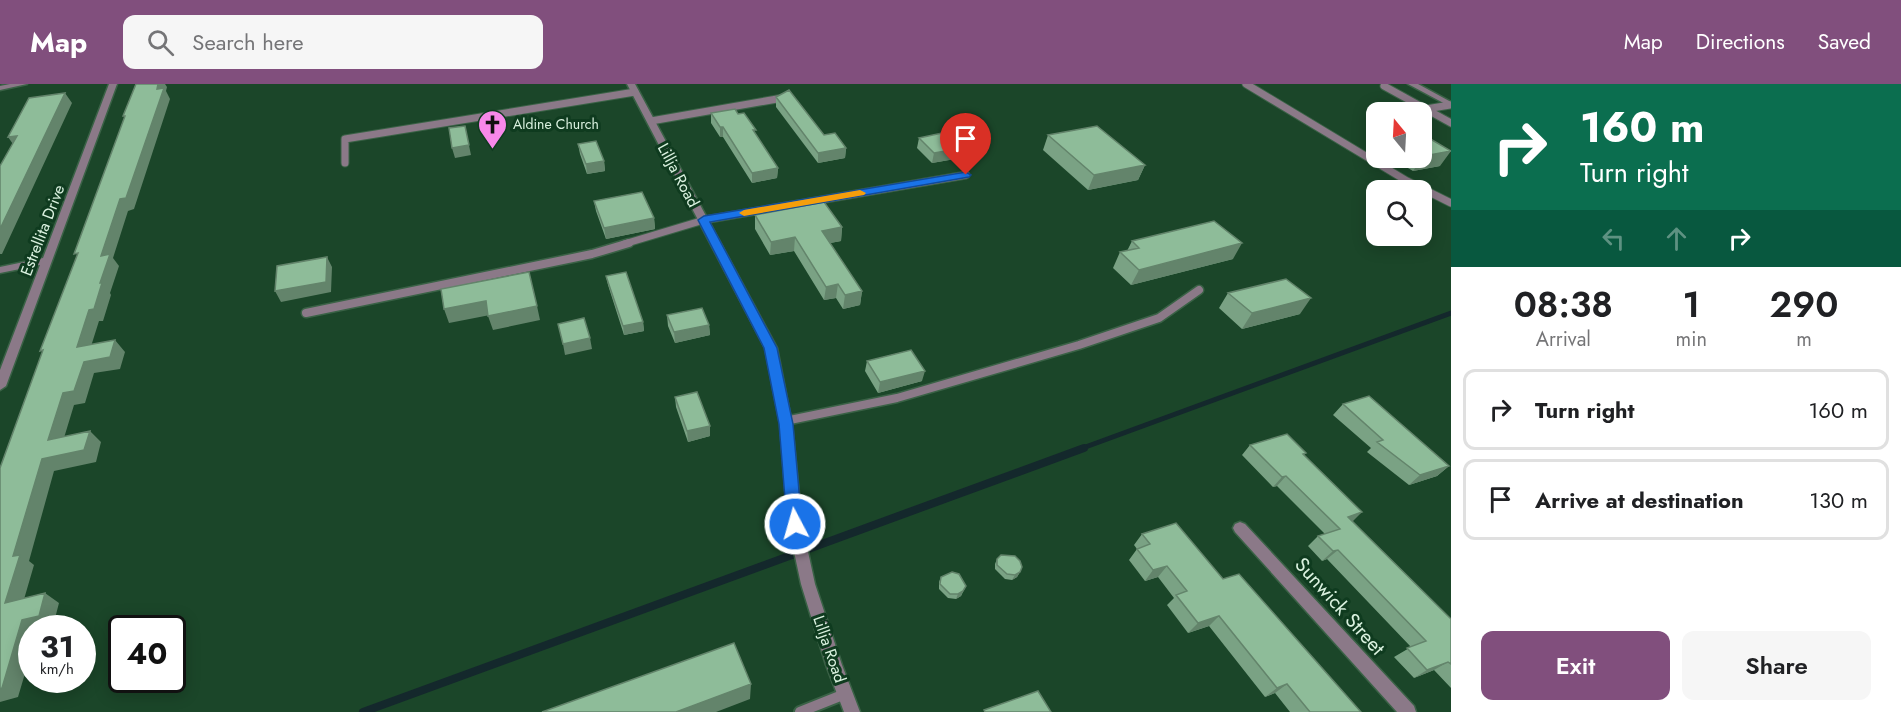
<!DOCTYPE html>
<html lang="en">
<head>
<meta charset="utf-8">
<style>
	body { margin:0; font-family:Jost,sans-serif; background:#f6f6f6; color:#202124; height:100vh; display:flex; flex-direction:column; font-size:22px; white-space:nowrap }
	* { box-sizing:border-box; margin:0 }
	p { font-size:20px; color:#757577 }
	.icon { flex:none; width:33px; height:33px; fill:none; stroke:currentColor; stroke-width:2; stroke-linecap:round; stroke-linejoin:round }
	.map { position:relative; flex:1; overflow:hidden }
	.details { display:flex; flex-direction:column; background:#fff; width:450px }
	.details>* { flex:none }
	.guide { background:#0b6e4f; color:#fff; overflow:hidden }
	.needle { width:39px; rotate:342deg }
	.fabs { position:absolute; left:1366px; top:18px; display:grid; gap:12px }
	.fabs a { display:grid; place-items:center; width:66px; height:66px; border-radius:12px; background:#fff; box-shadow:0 3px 15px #0003; font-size:30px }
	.speed { position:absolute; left:18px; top:531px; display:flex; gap:12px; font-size:30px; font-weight:700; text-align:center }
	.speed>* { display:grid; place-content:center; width:78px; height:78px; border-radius:50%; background:#fff; box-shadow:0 3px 15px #0003; line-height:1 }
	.speed small { font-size:15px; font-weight:400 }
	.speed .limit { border:3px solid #111; border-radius:9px; background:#fff; color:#111 }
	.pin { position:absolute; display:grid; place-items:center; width:51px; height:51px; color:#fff; margin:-62px -26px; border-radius:50% 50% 50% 0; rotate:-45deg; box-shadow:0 0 6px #0007 }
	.pin .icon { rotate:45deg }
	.me { position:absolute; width:66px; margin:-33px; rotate:354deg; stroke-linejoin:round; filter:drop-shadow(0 0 4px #0008) }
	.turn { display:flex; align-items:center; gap:21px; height:126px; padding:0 30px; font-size:27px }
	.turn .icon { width:78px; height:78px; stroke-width:2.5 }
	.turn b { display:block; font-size:42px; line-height:51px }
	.lanes { display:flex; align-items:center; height:57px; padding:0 30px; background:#0003; justify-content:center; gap:30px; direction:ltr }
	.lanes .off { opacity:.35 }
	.eta { display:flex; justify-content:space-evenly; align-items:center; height:102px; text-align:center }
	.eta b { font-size:36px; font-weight:600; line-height:42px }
	.action { display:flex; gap:12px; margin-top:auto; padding:12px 30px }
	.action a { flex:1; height:69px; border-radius:12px; background:#814f7d; color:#fff; font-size:24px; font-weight:600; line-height:69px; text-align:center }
	.action a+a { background:#f6f6f6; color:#202124 }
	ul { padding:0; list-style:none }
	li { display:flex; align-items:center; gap:18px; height:81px; margin:0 12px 9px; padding:0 18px; border:3px solid #e0e0e0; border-radius:12px }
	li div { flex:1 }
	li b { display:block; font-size:22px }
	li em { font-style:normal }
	header { display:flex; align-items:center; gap:36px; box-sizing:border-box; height:84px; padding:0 30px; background:#814f7d; color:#fff }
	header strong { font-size:28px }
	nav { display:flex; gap:33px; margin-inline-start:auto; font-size:21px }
	.search { width:420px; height:54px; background:#f6f6f6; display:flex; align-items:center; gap:15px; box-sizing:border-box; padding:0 21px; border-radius:12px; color:#757577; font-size:22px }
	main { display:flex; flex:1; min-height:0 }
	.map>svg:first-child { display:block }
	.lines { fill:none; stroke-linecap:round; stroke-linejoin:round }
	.stream-far1 { stroke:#14282c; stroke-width:5 }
	.stream { stroke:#14282c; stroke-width:8 }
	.service-far2-casing { stroke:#3a6246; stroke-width:9 }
	.service-far1-casing { stroke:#3a6246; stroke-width:11 }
	.service-casing { stroke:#3a6246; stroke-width:14 }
	.minor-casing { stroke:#3a6246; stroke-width:3 }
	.tertiary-casing { stroke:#3a6246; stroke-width:3 }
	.service-far2 { stroke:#8b7988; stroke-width:7 }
	.service-far1 { stroke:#8b7988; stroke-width:8 }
	.service { stroke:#8b7988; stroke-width:10 }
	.minor { fill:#8b7988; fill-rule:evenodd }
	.tertiary { fill:#8b7988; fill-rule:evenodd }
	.wall { fill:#7aa284 }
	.shaded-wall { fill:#63846b }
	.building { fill:#8ebc99; stroke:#63846b; stroke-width:1.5 }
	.route { fill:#1a73e8; stroke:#114b97; stroke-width:1.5 }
	.slow { fill:#f59e0b }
	.labels { text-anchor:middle; stroke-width:6; stroke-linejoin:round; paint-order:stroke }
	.far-poi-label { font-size:14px; fill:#dbf2e0; stroke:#0f3b1f; text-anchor:start }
	.street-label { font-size:16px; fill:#dbf2e0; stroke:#0f3b1f }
	.near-street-label { font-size:20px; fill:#dbf2e0; stroke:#0f3b1f }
</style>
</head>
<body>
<header>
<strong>Map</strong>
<div class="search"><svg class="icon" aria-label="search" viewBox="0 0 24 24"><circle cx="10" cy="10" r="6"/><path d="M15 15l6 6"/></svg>Search here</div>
<nav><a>Map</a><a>Directions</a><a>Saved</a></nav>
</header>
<main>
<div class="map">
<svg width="1451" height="628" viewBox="0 0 1451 628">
	<rect width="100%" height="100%" fill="#1b4629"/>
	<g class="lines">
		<path class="stream-far1" d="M1080,365L1451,229"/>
		<path class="stream" d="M363,628L1084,364"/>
		<defs>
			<path id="service-far2" d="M1246,0L1407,97L1451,119
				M1384,2L1451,39
				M1426,25L1450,21
				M651,37L783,14
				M345,79V55L635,8
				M624,160L704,136L966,91"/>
			<path id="service-far1" d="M306,229L592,170L629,159
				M785,337L897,314L1079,261L1159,234L1199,206"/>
			<path id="service" d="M800,628L845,610"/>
			<path id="minor" d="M109,0H117L6,302L0,306V286L40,181L0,189V183L43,174Z
				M1240,438L1245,440L1414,622L1416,628H1397L1235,448L1233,444L1235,440Z"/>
			<path id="tertiary" d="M10,0H27L0,6V2Z
				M627,0H635L777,264L792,340L802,440L815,500L842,581L860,628H844L826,581L801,500L788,440L780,340L765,264Z
				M1408,0H1418L1451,18V23Z"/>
		</defs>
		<use href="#service-far2" class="service-far2-casing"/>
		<use href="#service-far1" class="service-far1-casing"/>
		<use href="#service" class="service-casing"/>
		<use href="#minor" class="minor-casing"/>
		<use href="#tertiary" class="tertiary-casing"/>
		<use href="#service-far2" class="service-far2"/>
		<use href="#service-far1" class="service-far1"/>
		<use href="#service" class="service"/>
		<use href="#minor" class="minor"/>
		<use href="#tertiary" class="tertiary"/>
	</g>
	<path class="wall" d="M776,13L824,51L846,64L845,74L818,79L776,23Z
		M711,29L756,52L778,84L777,94L752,99L723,53H720L711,39Z
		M1422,50L1440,82L1413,87L1391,74H1422Z
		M1048,51L1145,81L1138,96L1088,106L1043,66Z
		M919,54L955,75L932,79L917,64Z
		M578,60L604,77L605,87L587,90L580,70Z
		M594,117L654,134L655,145L606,155L596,127Z
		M755,131L842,143L841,157L830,159L862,207L860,221L843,225L836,214L824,216L794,167L770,171L755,145Z
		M1132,157L1233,175L1131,201L1113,184L1120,168L1127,167Z
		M606,192L643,238L644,247L624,251L608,201Z
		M1228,209L1300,230L1242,245L1219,224Z
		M667,231L709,241L710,251L675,259L668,242Z
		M867,277L922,297L878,309L865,287Z
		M675,313L710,342V352L688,358L676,323Z
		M1343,320L1449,382L1437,392L1409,401L1367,368L1371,364L1333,331Z
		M1250,361L1306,369L1304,371L1352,437L1451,535V604L1434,586L1414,594L1394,573L1411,563L1327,475L1322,477L1308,462L1318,452L1325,450L1277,402L1273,403L1242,371Z
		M1142,450L1223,495L1361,628H1290L1275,609L1265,613L1209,542L1188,549L1167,521L1174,514L1158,493L1145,497L1129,476L1137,465L1134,461Z
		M997,475L1020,488L1017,493L1012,496L1005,495L995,485V480Z
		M941,493L966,502L961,512L956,515L948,514L939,505V498Z"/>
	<path class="shaded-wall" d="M158,0H165L167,3L166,7L170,15L134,125L128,127L113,174L119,182L110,209L111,211L103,237H99L87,275L77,263L89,226L100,199L101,172Z
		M65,9L72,19L2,170H0V145Z
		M465,42L471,71L455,74L452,64Z
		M720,43H723V53H720Z
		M17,52L15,63L8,53Z
		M846,64L845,74L818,79V69Z
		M957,65L955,75L932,79L934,69Z
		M1451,67L1440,82L1413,87L1424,72Z
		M604,77L605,87L587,90L586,80Z
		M1145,81L1138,96L1088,106L1094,91Z
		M778,84L777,94L752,99V89Z
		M654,134L655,145L606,155L604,144Z
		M842,143L841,157L820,161L822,147Z
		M795,153L794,167L770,171L771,158Z
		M1242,159L1233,175L1131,201L1139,186Z
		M327,173L332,183L331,208L281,218L275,207Z
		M838,200L836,214L824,216L826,203Z
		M862,207L860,221L843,225L845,211Z
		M1311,214L1300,230L1242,245L1252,229Z
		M486,217L490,231L449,239L444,225Z
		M537,222L540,236L493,246L488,232Z
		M643,238L644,247L624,251L623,242Z
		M709,241L710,251L675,259L674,248Z
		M590,254L592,265L565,271L563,260Z
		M115,256L125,268L120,285L94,289L85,319L74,321L60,367L48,356L63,309L84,278Z
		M925,287L922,297L878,309L880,298Z
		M710,342V352L688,358L687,347Z
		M90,347L101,358L96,378L54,387L29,477L34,481L20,529L5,519L13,472L42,375Z
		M1449,382L1437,392L1409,401L1420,391Z
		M1286,392L1277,402L1273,403L1282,393Z
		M1362,428L1352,438L1348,433Z
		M1338,466L1327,475L1322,477L1333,467Z
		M1167,482L1158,493L1145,497L1153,486Z
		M1020,488L1017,493L1012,496L1015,491Z
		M963,507L961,512L956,515L958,510Z
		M45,509L59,519L53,542L44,544H32V566L18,613L0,618V605L22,536Z
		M1219,532L1209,542L1188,549L1198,539Z
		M1448,578L1434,586L1414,594L1427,586Z
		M751,600L750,615L716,628H676Z
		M1287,600L1275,609L1265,613L1277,604Z"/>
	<path class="building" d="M136,0H158L157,5L164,4L126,114L120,115L101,172L110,170L100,199H102L94,225L89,226L77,263L115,256L110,273L84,278L74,307L63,309L48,356L90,347L84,366L42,375L13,472L20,471L5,519L45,509L39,532L22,536L2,604L0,605V384L43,266L40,267L78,169L74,170L125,32H123Z
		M789,6L824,51L835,49L846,64L818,69L776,13Z
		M65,9L0,145V82L17,52L8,53L29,14Z
		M735,25L738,30L744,29L756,46H753L778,84L752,89L723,43H720L711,29Z
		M465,42L469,61L452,64L449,44Z
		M1097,42L1145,81L1094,91L1048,51Z
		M942,49L957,65L934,69L919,54Z
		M1422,50L1451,67L1424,72L1422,71Z
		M596,57L604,77L586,80L578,60Z
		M642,108L654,134L604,144L594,117Z
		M824,118L842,143L822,147L862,207L845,211L838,200L826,203L795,153L771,158L755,131Z
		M1214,137L1242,159L1139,186L1120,168L1139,164L1132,157Z
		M327,173L326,198L275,207L277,182Z
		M529,188L537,222L488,232L486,217L444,225L441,205Z
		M626,188L643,238L623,242L606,192Z
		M1286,195L1311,214L1252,229L1228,209Z
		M702,224L709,241L674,248L667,231Z
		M584,234L590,254L563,260L558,240Z
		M911,266L925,287L880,298L867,277Z
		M697,308L710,342L687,347L675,313Z
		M1369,312L1449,382L1420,391L1377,358L1383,356L1343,320Z
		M1287,350L1306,369L1303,370L1362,428L1348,433L1451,535V580L1448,578L1427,586L1407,564L1426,557L1338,466L1333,467L1318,452L1340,445L1286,392L1282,393L1250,361Z
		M1176,439L1223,495L1239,490L1361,628H1310L1287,600L1277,604L1219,532L1198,539L1176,511L1187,507L1167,482L1153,486L1137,465L1150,460L1142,450Z
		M1001,471L1015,472L1020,477L1022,483L1020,488L1015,491L1007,490L997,481V475Z
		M952,488L959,490L966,502L963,507L958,510H950L940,500L941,493Z
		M734,559L751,600L676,628H542Z
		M1038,607L1051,628H985L984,626Z"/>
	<path class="route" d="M966,88L971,91L969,93L710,138L777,264L793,340L802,440L800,444L795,446L789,444L787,440L779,340L764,264L698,136L704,132Z"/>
	<path class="slow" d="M860,106L866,109L864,111L744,132L739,129L744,126Z"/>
	<defs>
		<symbol id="church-pin" viewBox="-11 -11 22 30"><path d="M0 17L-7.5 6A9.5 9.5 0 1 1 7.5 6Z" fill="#f888ea" stroke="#0f3b1f"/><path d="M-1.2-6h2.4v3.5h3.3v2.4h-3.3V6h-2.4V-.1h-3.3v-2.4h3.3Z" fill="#111"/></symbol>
	</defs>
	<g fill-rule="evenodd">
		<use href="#church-pin" x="476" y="24" width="33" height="45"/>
	</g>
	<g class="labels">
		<g class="far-poi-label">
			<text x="513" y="45">Aldine Church</text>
		</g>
		<g class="street-label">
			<text transform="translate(679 91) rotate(62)" y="6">Lillja Road</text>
			<text transform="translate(42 146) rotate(-69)" y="6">Estrellita Drive</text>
			<text transform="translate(830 565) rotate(71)" y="6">Lillja Road</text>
		</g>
		<g class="near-street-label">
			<text transform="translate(1340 522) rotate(48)" y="7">Sunwick Street</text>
		</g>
	</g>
</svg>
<div class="fabs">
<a><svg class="needle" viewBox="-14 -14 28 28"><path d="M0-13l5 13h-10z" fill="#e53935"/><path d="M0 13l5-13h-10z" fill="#757577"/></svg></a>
<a><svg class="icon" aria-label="search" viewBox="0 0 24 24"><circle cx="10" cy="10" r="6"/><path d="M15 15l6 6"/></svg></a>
</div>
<div class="speed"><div>31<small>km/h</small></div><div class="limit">40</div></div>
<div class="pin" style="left:966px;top:91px;background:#d93025"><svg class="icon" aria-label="arrive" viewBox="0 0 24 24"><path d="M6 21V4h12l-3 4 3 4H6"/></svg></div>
<svg class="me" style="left:795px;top:440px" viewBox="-20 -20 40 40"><circle r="17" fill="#1a73e8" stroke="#fff" stroke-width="3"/><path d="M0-11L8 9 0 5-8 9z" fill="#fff"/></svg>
</div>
<section class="details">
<div class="guide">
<div class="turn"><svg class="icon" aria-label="right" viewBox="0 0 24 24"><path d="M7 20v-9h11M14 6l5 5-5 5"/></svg><div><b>160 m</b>Turn right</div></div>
<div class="lanes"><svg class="icon off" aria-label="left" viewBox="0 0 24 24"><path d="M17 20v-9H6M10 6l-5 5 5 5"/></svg><svg class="icon off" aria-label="ahead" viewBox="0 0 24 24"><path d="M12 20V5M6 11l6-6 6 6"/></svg><svg class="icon" aria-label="right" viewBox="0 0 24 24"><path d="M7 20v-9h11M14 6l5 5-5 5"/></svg></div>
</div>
<div class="eta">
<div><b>08:38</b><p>Arrival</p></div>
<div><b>1</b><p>min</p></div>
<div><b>290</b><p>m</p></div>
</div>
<ul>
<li><svg class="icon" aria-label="right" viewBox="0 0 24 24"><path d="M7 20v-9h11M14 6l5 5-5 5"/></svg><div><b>Turn right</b></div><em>160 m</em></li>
<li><svg class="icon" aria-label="arrive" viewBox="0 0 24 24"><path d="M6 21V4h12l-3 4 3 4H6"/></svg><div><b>Arrive at destination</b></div><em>130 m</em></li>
</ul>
<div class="action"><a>Exit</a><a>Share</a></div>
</section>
</main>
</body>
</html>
